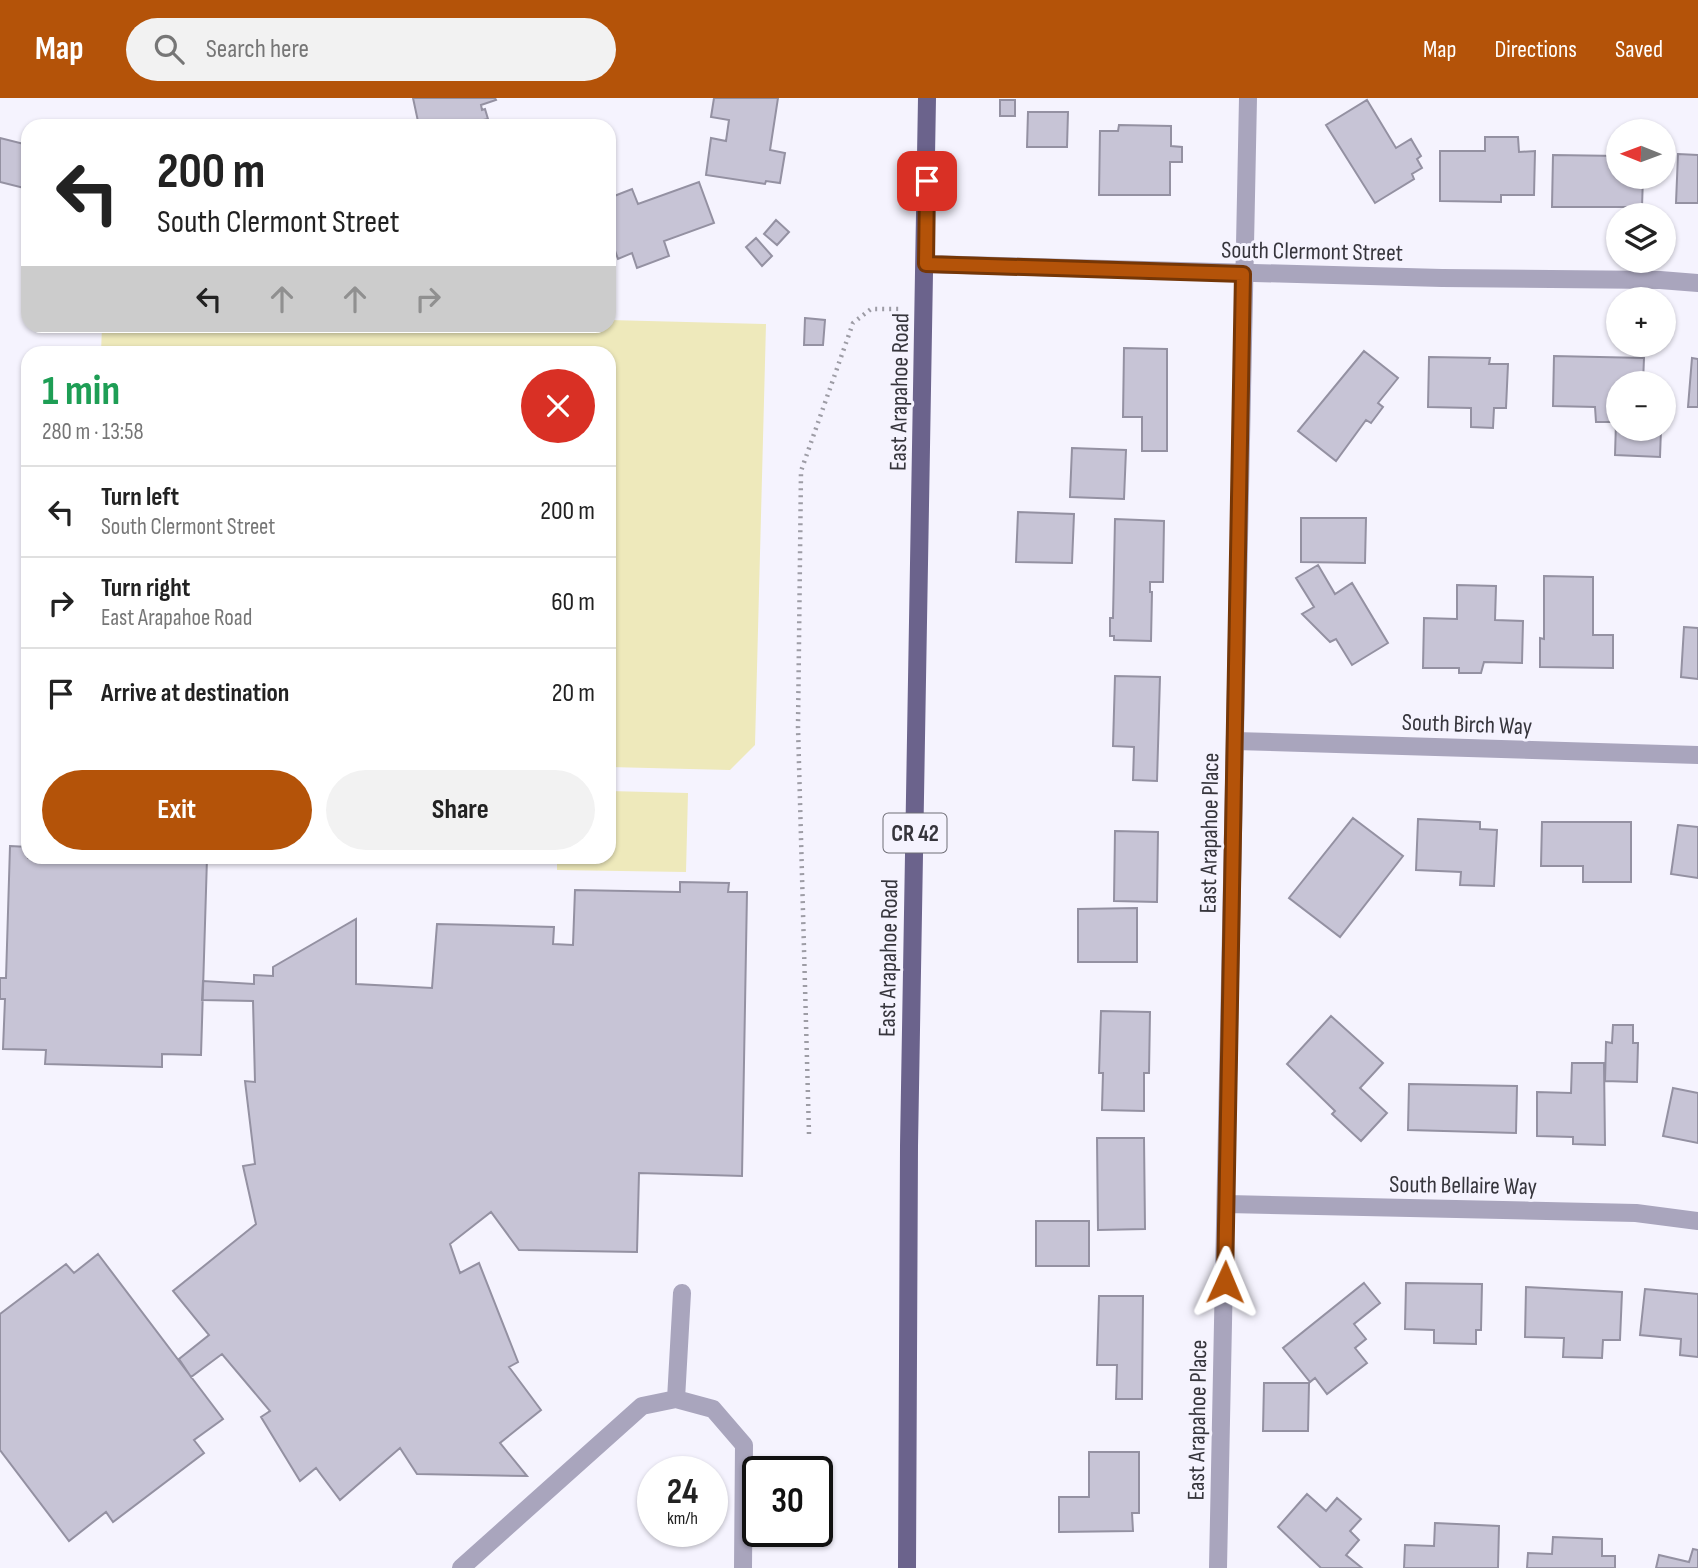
<!DOCTYPE html>
<html lang="en">
<head>
<meta charset="utf-8">
<style>
	body { margin:0; font-family:"Sofia Sans Condensed",sans-serif; background:#f2f2f2; color:#222; height:100vh; display:flex; flex-direction:column; font-size:26px; white-space:nowrap }
	* { box-sizing:border-box; margin:0 }
	p { font-size:23px; color:#767676 }
	.icon { flex:none; width:38px; height:38px; fill:none; stroke:currentColor; stroke-width:2; stroke-linecap:round; stroke-linejoin:round }
	.map { position:relative; flex:1; overflow:hidden }
	.drawer { position:absolute; left:21px; top:248px; width:595px; height:518px; display:flex; flex-direction:column; background:#fff; border-radius:21px; box-shadow:0 2px 5px #0004 }
	.drawer>* { flex:none }
	.guide { position:absolute; left:21px; top:21px; width:595px; height:214px; border-radius:21px; box-shadow:0 2px 5px #0004; background:#fff; color:#222; overflow:hidden }
	.needle { width:46px; rotate:271deg }
	.fabs { position:absolute; left:1606px; top:21px; display:grid; gap:14px }
	.fabs a { display:grid; place-items:center; width:70px; height:70px; border-radius:50%; background:#fff; box-shadow:0 2px 5px #0004; font-size:35px }
	.speed { position:absolute; left:637px; top:1358px; display:flex; gap:14px; font-size:35px; font-weight:700; text-align:center }
	.speed>* { display:grid; place-content:center; width:91px; height:91px; border-radius:50%; background:#fff; box-shadow:0 2px 5px #0004; line-height:1 }
	.speed small { font-size:18px; font-weight:400 }
	.speed .limit { border:4px solid #111; border-radius:10px; background:#fff; color:#111 }
	.pin { position:absolute; display:grid; place-items:center; width:60px; height:60px; color:#fff; margin:-30px; border-radius:14px; box-shadow:0 4px 10px #0006 }
	.me { position:absolute; width:77px; margin:-38px; rotate:1deg; stroke-linejoin:round; filter:drop-shadow(0 0 5px #0008) }
	.turn { display:flex; align-items:center; gap:24px; height:147px; padding:0 21px; font-size:32px }
	.turn .icon { width:91px; height:91px; stroke-width:2.5 }
	.turn b { display:block; font-size:49px; line-height:60px }
	.lanes { display:flex; align-items:center; height:66px; padding:0 21px; background:#0003; justify-content:center; gap:35px; direction:ltr }
	.lanes .off { opacity:.35 }
	.round { display:grid; place-items:center; flex:none; width:74px; height:74px; border-radius:37px; background:#f2f2f2 }
	.head { display:flex; align-items:center; justify-content:space-between; height:119px; padding:0 21px }
	h1 { font-size:42px; font-weight:700; line-height:52px; color:#1e9e55 }
	.button { display:flex; gap:14px; margin-top:auto; padding:14px 21px }
	.button a { flex:1; height:80px; border-radius:42px; background:#b45309; color:#fff; font-size:28px; font-weight:700; line-height:80px; text-align:center }
	.button a+a { background:#f2f2f2; color:#222 }
	ul { padding:0; list-style:none }
	li { display:flex; align-items:center; gap:21px; height:91px; padding:0 21px; border-top:2px solid #e0e0e0 }
	li div { flex:1 }
	li b { display:block; font-size:26px }
	li em { font-style:normal }
	header { display:flex; align-items:center; gap:42px; box-sizing:border-box; height:98px; padding:0 35px; background:#b45309; color:#fff }
	header strong { font-size:33px }
	nav { display:flex; gap:38px; margin-inline-start:auto; font-size:24px }
	.search { width:490px; height:63px; background:#f2f2f2; display:flex; align-items:center; gap:18px; box-sizing:border-box; padding:0 24px; border-radius:38px; color:#767676; font-size:26px }
	.map>svg:first-child { display:block }
	.green { fill:#eee9bb }
	.building { fill:#c7c4d6; stroke:#9491a2; stroke-width:2 }
	.lines { fill:none; stroke-linecap:round; stroke-linejoin:round }
	.path { stroke:#9d9ca5; stroke-width:4.5; stroke-dasharray:2 5; stroke-linecap:butt }
	.minor { stroke:#a9a5bd; stroke-width:18 }
	.major { stroke:#6b638c; stroke-width:18 }
	.route-casing { stroke:#753606; stroke-width:18 }
	.route { stroke:#b45309; stroke-width:12 }
	.labels { text-anchor:middle; stroke-width:6; stroke-linejoin:round; paint-order:stroke }
	.shield { fill:#f5f3fe; stroke:#6f6e76; stroke-width:2 }
	.shield-label { font-size:23px; font-weight:bold; fill:#36353c }
	.street-label { font-size:24px; fill:#36353c; stroke:#f5f3fe }
</style>
</head>
<body>
<header>
<strong>Map</strong>
<div class="search"><svg class="icon" aria-label="search" viewBox="0 0 24 24"><circle cx="10" cy="10" r="6"/><path d="M15 15l6 6"/></svg>Search here</div>
<nav><a>Map</a><a>Directions</a><a>Saved</a></nav>
</header>
<div class="map">
<svg width="1698" height="1470" viewBox="0 0 1698 1470">
	<rect width="100%" height="100%" fill="#f5f3fe"/>
	<path class="green" d="M609,222L766,226L755,647L730,672L609,669V256L101,255L102,228H609Z
		M609,693L688,695L686,774L557,772V760H609Z"/>
	<path class="building" d="M413,0H495L496,2L481,7L482,12L485,11L488,21L483,22L484,28H419Z
		M714,0H778L770,52L785,55L780,85L766,83L765,86L706,77L711,40L726,43L729,22L711,19Z
		M1000,2H1015V18H1000Z
		M1367,2L1396,50L1411,41L1421,58L1417,61L1422,70L1412,76L1414,81L1375,105L1326,27Z
		M1028,14H1068L1067,49H1027Z
		M1119,27L1171,28V48L1182,49V64H1170V97H1099L1100,33H1118Z
		M1485,39H1518L1519,54L1535,53L1534,97H1501V104L1440,103V53H1485Z
		M0,40L28,47V91L0,84Z
		M1678,56L1698,57V105H1676Z
		M1553,57L1619,58V79H1643L1642,109H1552Z
		M699,84L714,125L664,143L669,158L637,170L632,155L618,161L609,136V100L632,91L638,106Z
		M776,122L789,134L777,147L764,136Z
		M756,140L772,158L762,168L746,149Z
		M805,220L825,222L823,247H804Z
		M1124,250L1167,251V353H1142V319H1123Z
		M1364,253L1398,280L1378,305L1383,309L1371,325L1366,322L1336,363L1298,333Z
		M1554,258L1644,260L1643,285H1619V331H1661L1660,359L1615,357L1616,324H1596L1595,309L1553,308Z
		M1429,259L1490,260L1489,266H1508L1506,310H1494L1493,330L1471,329V310L1428,309Z
		M1692,260L1698,261V309H1688Z
		M1072,350L1126,352L1124,401L1070,399Z
		M1018,414L1074,416L1072,465L1016,464Z
		M1301,420H1366L1365,465L1301,464Z
		M1115,421L1164,423L1163,484H1150V494H1152L1151,543L1114,542V538H1110V520H1113Z
		M1318,467L1335,496L1352,485L1388,545L1352,567L1336,541L1330,544L1302,516L1314,509L1296,480Z
		M1544,478L1593,479V537H1613V570L1540,569V540L1544,541Z
		M1457,487L1496,488L1495,522L1523,523L1522,565L1484,564L1481,575H1459V570H1423L1424,520L1457,521Z
		M1684,529L1698,530V581L1681,579Z
		M1115,578L1160,579L1157,683L1133,682L1134,649L1113,648Z
		M1353,720L1403,758L1340,839L1289,800Z
		M1418,721L1480,724V731L1497,732L1494,788L1460,787L1461,774L1416,772Z
		M1542,724H1631V784H1583V768H1541Z
		M1678,727L1698,729V780L1671,776Z
		M1115,733L1158,734L1157,804L1114,803Z
		M10,748L28,749V760H207L201,957L162,956V969L45,966L46,952L3,951L5,901H0V880H6Z
		M680,784L729,785L728,794H747L742,1078L639,1075L637,1154L519,1152L491,1114L450,1146L460,1175L479,1165L518,1264L509,1269L541,1312L500,1345L527,1378L417,1376L400,1350L340,1402L316,1370L300,1383L261,1319L270,1313L222,1256L191,1279L179,1261L209,1237L173,1193L256,1126L243,1068L255,1066L245,983L255,984L253,903L202,902L203,883L254,886V877L273,878V869L356,821V886L432,890L437,826L554,829L553,846L573,847L575,792L680,794Z
		M1137,810V864H1078V811Z
		M1101,913L1150,914L1149,975H1144V1013L1102,1012L1103,975H1099Z
		M1331,918L1383,965L1360,990L1387,1015L1361,1043L1332,1016L1335,1013L1287,966Z
		M1613,927H1633V945H1638L1637,984L1605,983L1606,944L1612,945Z
		M1572,965H1604L1605,1047L1573,1046V1039L1537,1038V994L1571,995Z
		M1409,986L1517,988L1516,1035L1408,1032Z
		M1673,990L1698,995V1045L1663,1038Z
		M1097,1040H1144L1145,1131L1098,1132Z
		M1036,1123H1089V1168H1036Z
		M98,1156L223,1321L194,1342L204,1355L113,1424L106,1414L69,1443L0,1352V1216L66,1166L74,1175Z
		M1364,1185L1380,1205L1354,1226L1366,1241L1355,1250L1367,1265L1327,1296L1315,1280L1310,1284L1283,1250Z
		M1406,1185L1482,1186L1481,1232H1476V1246L1434,1245V1232L1405,1231Z
		M1526,1189L1622,1194L1620,1242H1603L1602,1260L1563,1259L1564,1240L1525,1239Z
		M1645,1191L1698,1196V1259L1680,1257L1681,1241L1640,1237Z
		M1099,1198H1143L1142,1301H1116L1117,1267H1097Z
		M1264,1285H1309L1308,1333H1263Z
		M1089,1354H1139V1415H1132L1133,1433L1059,1434V1399H1089Z
		M1307,1396L1326,1413L1337,1400L1361,1421L1350,1433L1359,1442L1346,1457L1362,1470H1321L1278,1429Z
		M1435,1425L1499,1428L1498,1470H1404L1405,1447L1434,1448Z
		M1553,1439L1602,1441V1458H1615V1470H1527L1528,1455L1552,1456Z
		M1693,1451L1698,1452V1470H1656L1659,1457L1689,1464Z"/>
	<g class="lines">
		<path class="path" d="M809,1036L798,629L801,373L853,225L871,211H899"/>
		<path class="minor" d="M926,166L1442,180L1660,182L1698,185
			M1235,643L1698,657
			M1227,1106L1636,1115L1698,1123
			M676,1301L682,1195
			M461,1470L642,1308L676,1301L713,1311L744,1347L743,1470
			M1218,1470L1248,0"/>
		<path class="major" d="M907,1470L909,1048L927,0"/>
	</g>
	<g class="lines">
		<defs>
			<path id="route" d="M927,83L926,166L1243,176L1225,1184"/>
		</defs>
		<use href="#route" class="route-casing"/>
		<use href="#route" class="route"/>
	</g>
	<g class="labels">
		<rect class="shield" x="883.5" y="715.5" width="63" height="39" rx="5"/>
		<g class="shield-label">
			<text x="915" y="743">CR 42</text>
		</g>
		<g class="street-label">
			<text transform="translate(1312 153) rotate(1)" y="8">South Clermont Street</text>
			<text transform="translate(899 294) rotate(-89)" y="8">East Arapahoe Road</text>
			<text transform="translate(1467 626) rotate(2)" y="8">South Birch Way</text>
			<text transform="translate(1209 735) rotate(-89)" y="8">East Arapahoe Place</text>
			<text transform="translate(888 860) rotate(-89)" y="8">East Arapahoe Road</text>
			<text transform="translate(1463 1087) rotate(1)" y="8">South Bellaire Way</text>
			<text transform="translate(1197 1322) rotate(-89)" y="8">East Arapahoe Place</text>
		</g>
	</g>
</svg>
<div class="fabs">
<a><svg class="needle" viewBox="-14 -14 28 28"><path d="M0-13l5 13h-10z" fill="#e53935"/><path d="M0 13l5-13h-10z" fill="#767676"/></svg></a>
<a><svg class="icon" aria-label="layers" viewBox="0 0 24 24"><path d="M12 4l9 5-9 5-9-5zM3 14l9 5 9-5"/></svg></a>
<a>+</a>
<a>−</a>
</div>
<div class="speed"><div>24<small>km/h</small></div><div class="limit">30</div></div>
<div class="pin" style="left:927px;top:83px;background:#d93025"><svg class="icon" aria-label="arrive" viewBox="0 0 24 24"><path d="M6 21V4h12l-3 4 3 4H6"/></svg></div>
<svg class="me" style="left:1225px;top:1184px" viewBox="-20 -20 40 40"><path d="M0-17L14 15 0 8-14 15z" fill="#b45309" stroke="#fff" stroke-width="4"/></svg>
<div class="guide">
<div class="turn"><svg class="icon" aria-label="left" viewBox="0 0 24 24"><path d="M17 20v-9H6M10 6l-5 5 5 5"/></svg><div><b>200 m</b>South Clermont Street</div></div>
<div class="lanes"><svg class="icon" aria-label="left" viewBox="0 0 24 24"><path d="M17 20v-9H6M10 6l-5 5 5 5"/></svg><svg class="icon off" aria-label="ahead" viewBox="0 0 24 24"><path d="M12 20V5M6 11l6-6 6 6"/></svg><svg class="icon off" aria-label="ahead" viewBox="0 0 24 24"><path d="M12 20V5M6 11l6-6 6 6"/></svg><svg class="icon off" aria-label="right" viewBox="0 0 24 24"><path d="M7 20v-9h11M14 6l5 5-5 5"/></svg></div>
</div>
<section class="drawer">
<div class="head"><div><h1>1 min</h1><p>280 m · 13:58</p></div><a class="round" style="background:#d93025;color:#fff"><svg class="icon" aria-label="close" viewBox="0 0 24 24"><path d="M6 6l12 12M18 6L6 18"/></svg></a></div>
<ul>
<li><svg class="icon" aria-label="left" viewBox="0 0 24 24"><path d="M17 20v-9H6M10 6l-5 5 5 5"/></svg><div><b>Turn left</b><p>South Clermont Street</p></div><em>200 m</em></li>
<li><svg class="icon" aria-label="right" viewBox="0 0 24 24"><path d="M7 20v-9h11M14 6l5 5-5 5"/></svg><div><b>Turn right</b><p>East Arapahoe Road</p></div><em>60 m</em></li>
<li><svg class="icon" aria-label="arrive" viewBox="0 0 24 24"><path d="M6 21V4h12l-3 4 3 4H6"/></svg><div><b>Arrive at destination</b></div><em>20 m</em></li>
</ul>
<div class="button"><a>Exit</a><a>Share</a></div>
</section>
</div>
</body>
</html>
